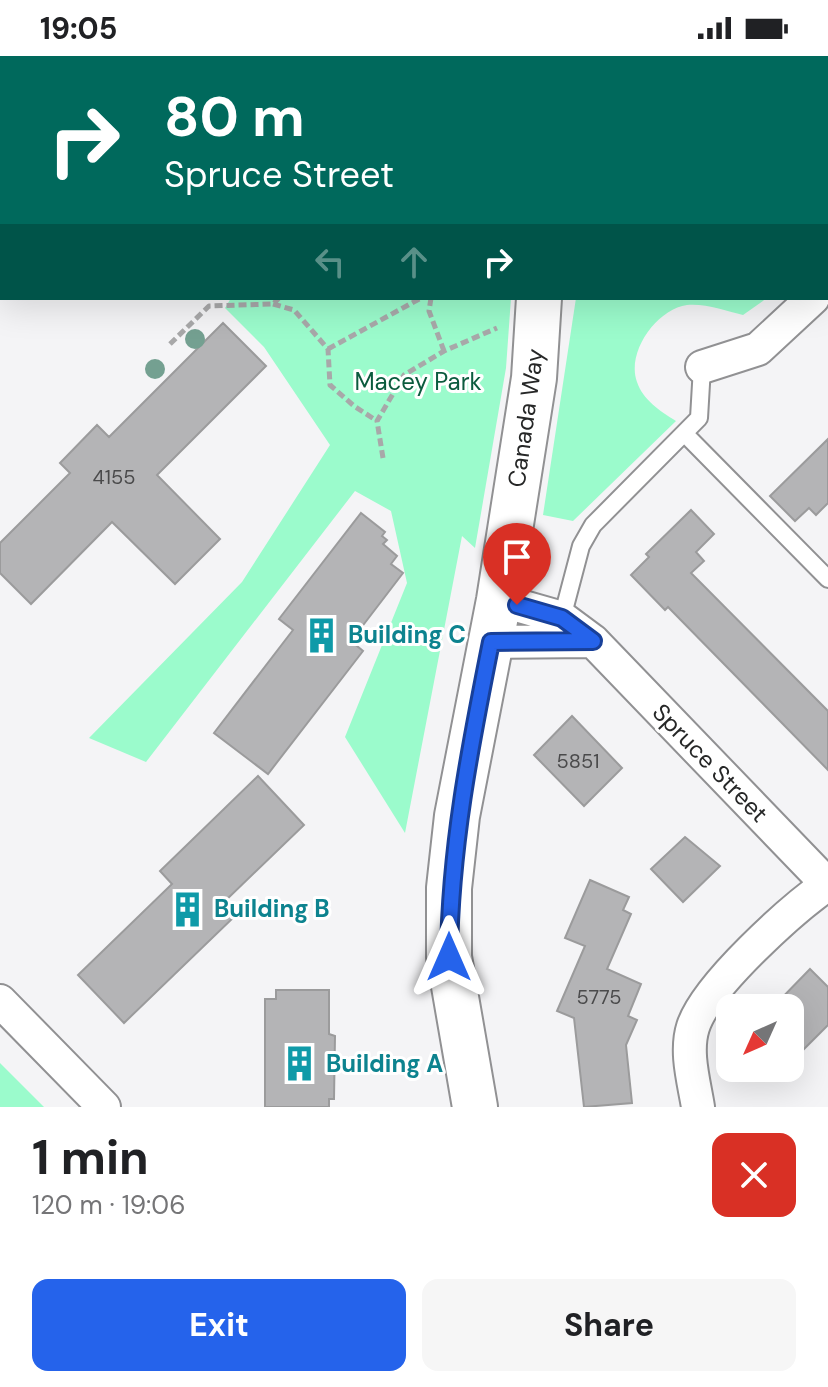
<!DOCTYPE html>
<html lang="en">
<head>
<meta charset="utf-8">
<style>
	body { margin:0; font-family:"DM Sans",sans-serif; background:#f6f6f6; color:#202124; height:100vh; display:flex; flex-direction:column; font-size:30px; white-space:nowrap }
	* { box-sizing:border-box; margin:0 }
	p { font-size:26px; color:#757577 }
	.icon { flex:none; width:44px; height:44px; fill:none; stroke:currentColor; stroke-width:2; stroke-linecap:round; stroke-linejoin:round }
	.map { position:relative; height:1051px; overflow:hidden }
	.details { display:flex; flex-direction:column; background:#fff; flex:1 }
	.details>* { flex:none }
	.top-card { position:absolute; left:0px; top:0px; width:828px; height:244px; box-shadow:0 8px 32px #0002; background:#00695c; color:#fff; overflow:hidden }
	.needle { width:52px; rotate:225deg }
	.controls { position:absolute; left:716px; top:938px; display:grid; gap:16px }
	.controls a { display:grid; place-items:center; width:88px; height:88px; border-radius:16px; background:#fff; box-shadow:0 8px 32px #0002; font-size:40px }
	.pin { position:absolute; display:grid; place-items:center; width:68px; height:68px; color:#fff; margin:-82px -34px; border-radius:50% 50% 50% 0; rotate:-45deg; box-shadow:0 0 8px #0007 }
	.pin .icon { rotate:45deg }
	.me { position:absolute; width:88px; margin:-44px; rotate:0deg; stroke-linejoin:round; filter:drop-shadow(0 0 6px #0008) }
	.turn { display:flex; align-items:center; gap:28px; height:168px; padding:0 32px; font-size:36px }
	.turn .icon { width:104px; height:104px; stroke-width:2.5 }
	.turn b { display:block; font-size:56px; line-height:68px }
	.lanes { display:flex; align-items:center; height:76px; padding:0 32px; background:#0003; justify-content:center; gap:40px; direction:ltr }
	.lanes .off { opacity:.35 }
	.round { display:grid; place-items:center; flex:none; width:84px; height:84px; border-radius:16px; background:#f6f6f6 }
	.headline { display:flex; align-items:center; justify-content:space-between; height:136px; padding:0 32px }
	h1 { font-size:48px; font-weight:700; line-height:60px }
	.button { display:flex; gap:16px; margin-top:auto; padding:16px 32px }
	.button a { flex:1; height:92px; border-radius:16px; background:#2563eb; color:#fff; font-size:32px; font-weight:700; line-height:92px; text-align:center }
	.button a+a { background:#f6f6f6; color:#202124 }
	.status { display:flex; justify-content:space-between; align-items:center; height:56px; padding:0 40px; background:#fff; direction:ltr }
	.status svg { height:22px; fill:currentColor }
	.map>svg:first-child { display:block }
	.green { fill:#9bfbcc }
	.building { fill:#b4b4b6; stroke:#9b9b9c; stroke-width:2 }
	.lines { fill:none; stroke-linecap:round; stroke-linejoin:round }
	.service-casing { stroke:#919193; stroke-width:20 }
	.minor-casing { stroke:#919193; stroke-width:36 }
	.secondary-casing { stroke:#919193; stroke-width:48 }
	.path { stroke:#a8a8a9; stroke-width:5; stroke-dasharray:8 4; stroke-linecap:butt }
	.service { stroke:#fff; stroke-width:16 }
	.minor { stroke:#fff; stroke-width:32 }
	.secondary { stroke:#fff; stroke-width:44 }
	.tree { fill:#74a091 }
	.route-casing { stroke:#184099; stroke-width:20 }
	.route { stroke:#2563eb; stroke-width:14 }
	.labels { text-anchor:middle; stroke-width:6; stroke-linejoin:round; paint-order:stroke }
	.number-label { font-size:20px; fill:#4a4a4b }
	.park-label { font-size:24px; fill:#0b5b3e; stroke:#fff }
	.street-label { font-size:24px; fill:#262727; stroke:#fff }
	.culture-label { font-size:24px; font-weight:bold; fill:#0d838f; stroke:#fff; text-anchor:start }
</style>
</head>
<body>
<div class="status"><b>19:05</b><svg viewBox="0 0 49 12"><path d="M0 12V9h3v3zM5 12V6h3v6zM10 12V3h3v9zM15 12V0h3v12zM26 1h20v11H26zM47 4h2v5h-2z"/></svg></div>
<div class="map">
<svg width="828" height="1051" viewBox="0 0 828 1051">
	<rect width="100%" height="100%" fill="#f4f4f6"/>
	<path class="green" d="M131,0H307L308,2H129Z
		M540,0H828V181L826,183V2Z
		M231,242H511L506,312L475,492L462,480L405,777L345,681L407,527L391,455L355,435L146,706L89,682L242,526L330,389L264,291L225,252Z
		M576,242H767L743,259C727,255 704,247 687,249C657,253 626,296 637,326C643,344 660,355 676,365L573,465L543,459Z
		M0,1007L44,1051H0Z"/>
	<path class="building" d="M223,267L266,310L157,419L220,483L175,528L112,466L31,548L0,517V487L70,417L60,407L97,369L109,381Z
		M828,383V447L816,459L809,452L795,465L770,440Z
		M691,454L714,478L696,496L704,505L691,517L828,655V714L668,551L665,554L631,519L649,501L646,498Z
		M361,457L385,476L382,480L387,484L383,488L397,500L391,508L403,517L351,585L363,595L268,718L214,677L293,574L279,563Z
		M572,660L622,712L584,750L534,699Z
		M258,720L304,769L223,847L235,860L124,967L78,919L172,828L160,815Z
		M685,781L720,810L683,846L651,813Z
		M590,824L629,841L623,854L631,858L607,913L641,928L628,960L637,964L626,989L632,1047L584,1051L574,962L557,955L585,890L565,882Z
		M810,913L828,931V969L790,1007V952H772Z
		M276,934H329V978L335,980L334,1043H329V1051H265V943H276Z"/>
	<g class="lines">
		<defs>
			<path id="service" d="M685,378L828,523
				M562,562L581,490L593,469L699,362L702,311"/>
			<path id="minor" d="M702,311L758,293L813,242
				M499,544L562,562L593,585L828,829
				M491,586L593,585
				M0,945L104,1051
				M698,1051C694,1026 685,996 693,971C706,930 792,853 828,828"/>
			<path id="secondary" d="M502,0V2
				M475,1051L449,901V832L457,760L499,544L534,322L539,242"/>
		</defs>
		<use href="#service" class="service-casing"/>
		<use href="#minor" class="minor-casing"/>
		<use href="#secondary" class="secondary-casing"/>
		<path class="path" d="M416,2L419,0
			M431,242L429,255L444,295
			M273,248L294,254L328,293L330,329L354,350L377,365
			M170,288L209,250L273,248L279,242
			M328,293L421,242
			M383,402L377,365L404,319L444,295L497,272"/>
		<use href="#service" class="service"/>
		<use href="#minor" class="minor"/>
		<use href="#secondary" class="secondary"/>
	</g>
	<g class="tree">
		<circle cx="195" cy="283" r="10"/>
		<circle cx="155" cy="313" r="10"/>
	</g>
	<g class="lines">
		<defs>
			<path id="route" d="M449,901C450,793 470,691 491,586L593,585L562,562L517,549"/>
		</defs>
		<use href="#route" class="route-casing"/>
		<use href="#route" class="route"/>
	</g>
	<defs>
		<symbol id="building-bare" viewBox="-9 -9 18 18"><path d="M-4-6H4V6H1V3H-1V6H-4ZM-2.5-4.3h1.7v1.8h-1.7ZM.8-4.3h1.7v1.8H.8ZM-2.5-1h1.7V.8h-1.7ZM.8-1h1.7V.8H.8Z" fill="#0f9aa8" stroke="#fff" stroke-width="2.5" paint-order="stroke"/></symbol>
	</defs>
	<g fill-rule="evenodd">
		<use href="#building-bare" x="296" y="554" width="51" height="51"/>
		<use href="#building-bare" x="162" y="828" width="51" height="51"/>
		<use href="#building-bare" x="274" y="982" width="51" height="51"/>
	</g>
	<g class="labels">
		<g class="number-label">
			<text x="114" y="428">4155</text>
			<text x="578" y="712">5851</text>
			<text x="599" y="948">5775</text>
		</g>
		<g class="park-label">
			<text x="418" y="334">Macey Park</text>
		</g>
		<g class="street-label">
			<text transform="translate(526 362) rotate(-82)" y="8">Canada Way</text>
			<text transform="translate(710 707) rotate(46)" y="8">Spruce Street</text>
		</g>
		<g class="culture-label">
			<text x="348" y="587">Building C</text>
			<text x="214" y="861">Building B</text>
			<text x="326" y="1016">Building A</text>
		</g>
	</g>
</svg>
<div class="controls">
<a><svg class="needle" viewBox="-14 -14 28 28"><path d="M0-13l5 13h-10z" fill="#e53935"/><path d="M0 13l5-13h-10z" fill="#757577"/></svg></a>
</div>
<div class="pin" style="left:517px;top:549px;background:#d93025"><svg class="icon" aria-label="arrive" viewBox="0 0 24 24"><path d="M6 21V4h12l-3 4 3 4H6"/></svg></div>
<svg class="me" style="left:449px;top:901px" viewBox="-20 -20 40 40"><path d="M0-17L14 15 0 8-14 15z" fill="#2563eb" stroke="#fff" stroke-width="4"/></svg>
<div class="top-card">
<div class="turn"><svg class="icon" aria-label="right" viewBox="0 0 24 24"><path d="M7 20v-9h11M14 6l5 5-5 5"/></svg><div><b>80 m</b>Spruce Street</div></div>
<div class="lanes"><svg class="icon off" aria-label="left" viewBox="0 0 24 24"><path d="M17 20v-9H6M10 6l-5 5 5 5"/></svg><svg class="icon off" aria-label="ahead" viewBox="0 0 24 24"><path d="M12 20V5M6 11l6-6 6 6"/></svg><svg class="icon" aria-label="right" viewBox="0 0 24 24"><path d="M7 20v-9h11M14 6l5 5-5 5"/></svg></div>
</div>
</div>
<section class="details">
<div class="headline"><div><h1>1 min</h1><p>120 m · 19:06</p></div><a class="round" style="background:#d93025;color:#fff"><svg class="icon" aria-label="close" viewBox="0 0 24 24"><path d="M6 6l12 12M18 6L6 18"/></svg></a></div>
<div class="button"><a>Exit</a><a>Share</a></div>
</section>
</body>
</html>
